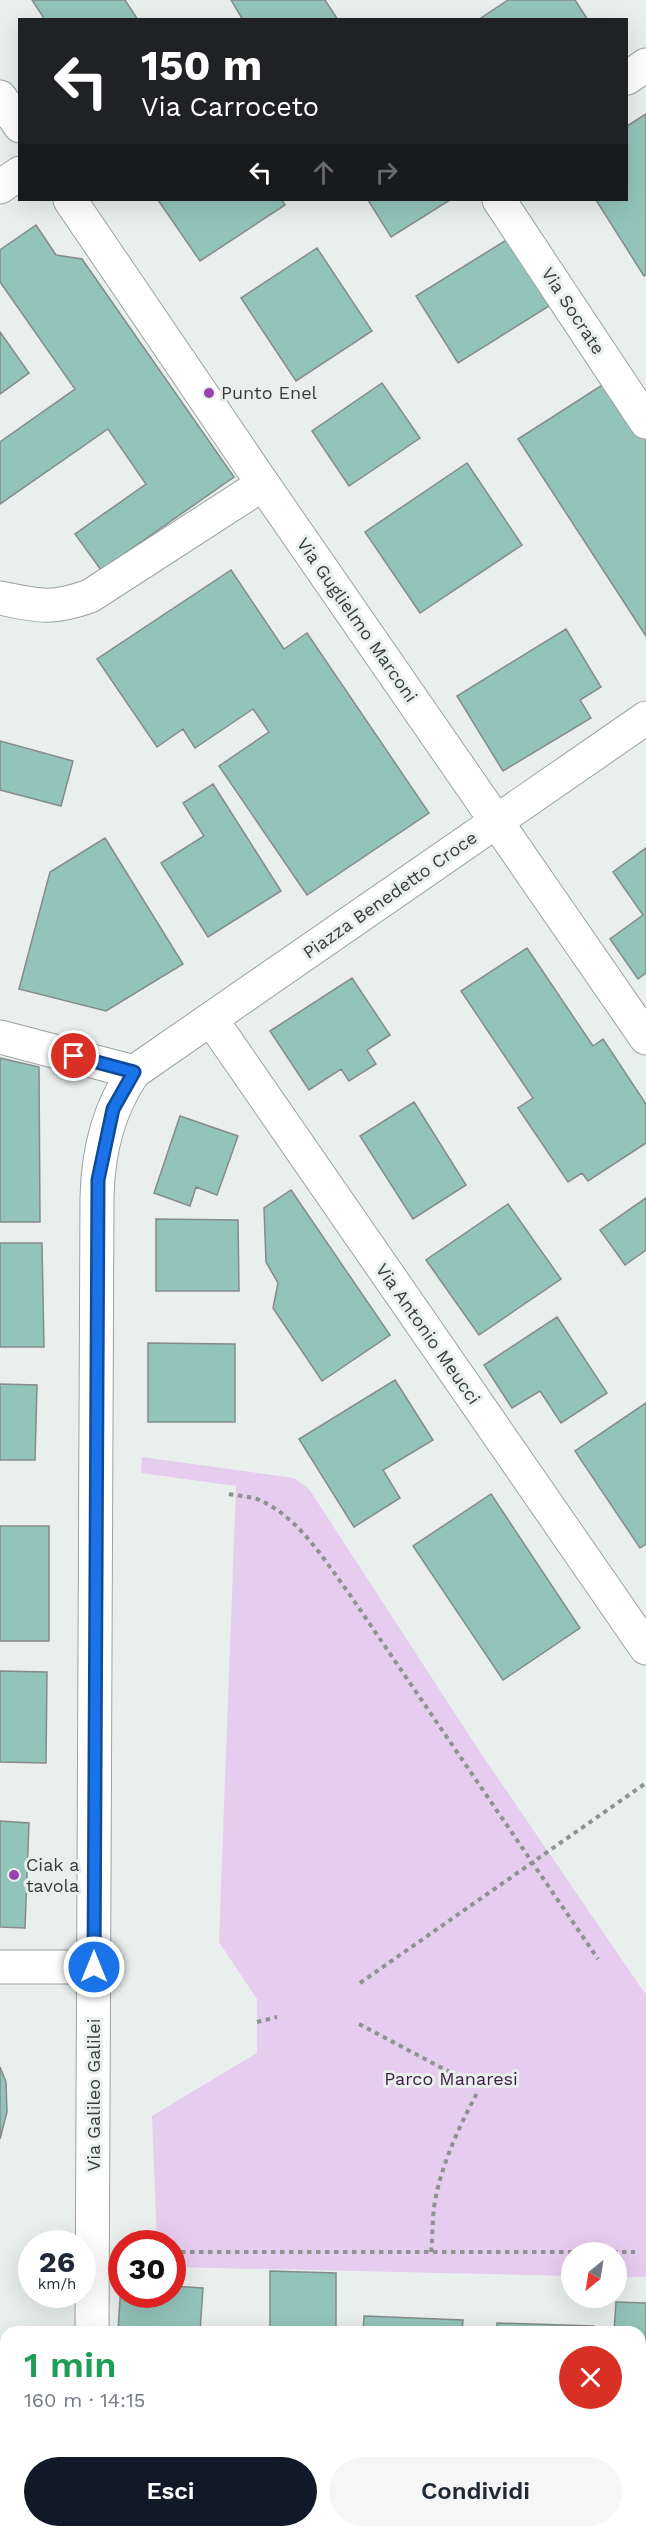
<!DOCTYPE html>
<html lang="it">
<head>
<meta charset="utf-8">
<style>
	body { margin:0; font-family:"Work Sans",sans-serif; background:#f6f6f7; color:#1f2937; height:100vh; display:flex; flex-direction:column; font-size:22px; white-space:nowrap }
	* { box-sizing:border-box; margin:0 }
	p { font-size:20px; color:#747a83 }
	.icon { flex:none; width:33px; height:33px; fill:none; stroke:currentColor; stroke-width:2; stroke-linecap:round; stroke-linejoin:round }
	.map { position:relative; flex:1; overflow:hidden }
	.details { position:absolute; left:0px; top:2326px; width:646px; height:212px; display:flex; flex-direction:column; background:#fff; border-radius:18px 18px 0 0; box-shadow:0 6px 24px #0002 }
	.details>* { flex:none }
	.guide { position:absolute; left:18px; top:18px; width:610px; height:183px; border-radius:0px; box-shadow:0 6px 24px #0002; background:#202124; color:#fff; overflow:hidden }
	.needle { width:39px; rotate:210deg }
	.controls { position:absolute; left:561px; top:2242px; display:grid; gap:12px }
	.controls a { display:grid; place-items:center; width:66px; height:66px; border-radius:50%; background:#fff; box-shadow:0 6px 24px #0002; font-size:30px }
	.speed { position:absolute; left:18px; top:2230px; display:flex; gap:12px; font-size:30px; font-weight:700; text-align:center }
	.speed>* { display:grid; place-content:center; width:78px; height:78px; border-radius:50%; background:#fff; box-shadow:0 6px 24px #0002; line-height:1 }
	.speed small { font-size:15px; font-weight:400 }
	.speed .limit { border:9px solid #d22; background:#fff; color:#111 }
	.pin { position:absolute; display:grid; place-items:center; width:51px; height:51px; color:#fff; margin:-26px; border:3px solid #fff; border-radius:50%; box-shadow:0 2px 6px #0007 }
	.me { position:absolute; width:66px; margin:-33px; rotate:0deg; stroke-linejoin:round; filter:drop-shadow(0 0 4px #0008) }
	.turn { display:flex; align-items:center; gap:21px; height:126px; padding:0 24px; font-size:27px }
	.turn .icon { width:78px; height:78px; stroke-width:2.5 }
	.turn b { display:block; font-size:42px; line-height:51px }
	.lanes { display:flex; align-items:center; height:57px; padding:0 24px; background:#0003; justify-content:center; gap:30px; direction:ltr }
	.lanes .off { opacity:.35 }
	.round { display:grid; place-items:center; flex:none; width:63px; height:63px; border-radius:32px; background:#f6f6f7 }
	.overview { display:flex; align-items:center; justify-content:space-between; height:102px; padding:0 24px }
	h1 { font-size:36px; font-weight:600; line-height:45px; color:#1e9e55 }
	.action { display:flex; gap:12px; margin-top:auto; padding:12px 24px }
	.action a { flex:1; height:69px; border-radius:36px; background:#111827; color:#fff; font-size:24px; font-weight:600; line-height:69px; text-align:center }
	.action a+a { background:#f6f6f7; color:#1f2937 }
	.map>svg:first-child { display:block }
	.green { fill:#e6ccee }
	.building { fill:#93c4b9; stroke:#858b8a; stroke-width:1.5 }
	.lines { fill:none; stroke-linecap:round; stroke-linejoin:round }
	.street-casing { stroke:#9ca3a1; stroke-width:35 }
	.path { stroke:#8e9391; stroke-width:4; stroke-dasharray:4.5 4.5; stroke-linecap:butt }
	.street { stroke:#fff; stroke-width:33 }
	.route-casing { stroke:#114b97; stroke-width:15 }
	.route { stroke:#1a73e8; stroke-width:10 }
	.poi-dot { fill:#9843b0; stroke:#e8efed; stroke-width:2 }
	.labels { text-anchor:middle; stroke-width:6; stroke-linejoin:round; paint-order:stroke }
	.street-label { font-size:18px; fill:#393c3b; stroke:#e8efed }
	.poi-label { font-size:18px; fill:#393c3b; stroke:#e8efed; text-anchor:start }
	.park-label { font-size:18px; fill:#3e1d48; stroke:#e8efed }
</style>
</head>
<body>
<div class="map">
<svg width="646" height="2537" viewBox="0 0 646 2537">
	<rect width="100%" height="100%" fill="#e8efed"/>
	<path class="green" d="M142,1457L294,1478L309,1489L480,1752L646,1995V2277H617L616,2253H572L571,2276L173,2267L172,2244H157L152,2116L257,2053V1999L219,1942L236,1486L141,1473Z"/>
	<path class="building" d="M32,0H125L138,20H45Z
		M231,0H325L338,20H243Z
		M508,0H575L588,20H478Z
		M646,114V274L644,276L596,200H627V126Z
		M158,200H282L285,205L200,261Z
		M368,200H450L391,237Z
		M36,225L56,255L82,259L234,477L101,570L75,534L146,484L108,429L0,504V442L75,389L0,282V250Z
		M508,239L549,306L458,363L416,296Z
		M317,248L372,331L296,381L241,298Z
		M0,332L29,373L0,394Z
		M610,380L646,436V636L518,439Z
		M382,383L420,438L349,486L312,431Z
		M467,463L522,545L420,613L365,532Z
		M231,570L284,649L307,633L429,813L307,895L219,766L269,732L253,709L195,748L183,729L157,747L97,659Z
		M566,629L601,687L580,700L591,718L503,771L457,696Z
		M0,741L73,761L61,806L0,790Z
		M213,784L281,891L208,937L161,863L204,836L183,803Z
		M105,838L183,964L106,1011L19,989L50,872Z
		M646,848V973L638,979L610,939L643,915L613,872Z
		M527,948L593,1046L603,1039L646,1104V1143L588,1181L582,1173L568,1182L518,1108L533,1098L461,991Z
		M352,978L390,1035L367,1050L376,1064L349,1081L341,1069L309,1090L270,1031Z
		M0,1058L39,1067L40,1222H0Z
		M414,1102L466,1185L413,1219L360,1136Z
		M180,1116L238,1136L217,1195L196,1187L190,1206L154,1193Z
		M291,1190L390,1335L322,1381L273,1308L278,1283L266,1262L264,1208Z
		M646,1198V1250L625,1265L600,1230Z
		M508,1204L561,1279L479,1335L426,1260Z
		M156,1219L238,1220L239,1291H156Z
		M0,1243H42L44,1347H0Z
		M557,1317L607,1393L561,1423L540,1391L512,1408L484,1365Z
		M148,1343L235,1344V1422H148Z
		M395,1380L433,1440L383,1470L400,1498L354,1527L299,1439Z
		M0,1384L37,1385L35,1460H0Z
		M646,1403V1544L640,1548L575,1451Z
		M491,1494L580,1628L503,1680L413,1546Z
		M0,1526H49V1641H0Z
		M0,1671L47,1672L46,1763L0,1762Z
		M0,1821L29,1823L25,1928L0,1927Z
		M0,2067L6,2082L7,2112L0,2139Z
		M270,2271L336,2273V2332H270Z
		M121,2283L122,2295H172V2286L203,2288L200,2332H118Z
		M616,2302L646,2303V2394L640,2393V2332H614Z
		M364,2316L463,2320L462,2332H363Z
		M497,2323L594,2326V2332H497Z
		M0,2450H6V2532H38V2537H0Z
		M0,2450H6V2491H0Z
		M640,2461H646V2537H576V2532H640Z
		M0,2491H6V2532H38V2537H0Z
		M115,2532H165V2537H115Z
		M253,2532H324L325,2537H253Z
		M420,2532H499V2537H420Z"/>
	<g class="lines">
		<defs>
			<path id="street" d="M627,78L646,65
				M0,97L20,126
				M0,187L20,173
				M70,200L263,484L646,1038
				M499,200L646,422
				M0,598C39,606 51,610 90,596L263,484
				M211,1019L646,1648
				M0,1037L134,1072
				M0,1967H95
				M92,2332L97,1197C98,1153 109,1108 134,1072L646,718
				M0,2422H6
				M640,2429H646
				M88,2537L89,2532
				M345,2537V2532
				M538,2537V2532"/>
		</defs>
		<use href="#street" class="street-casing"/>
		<path class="path" d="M229,1494C238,1496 248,1496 257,1499C298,1516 322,1557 348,1592L598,1959
			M360,1983L646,1783
			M257,2022L277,2017
			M359,2024L474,2085
			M172,2252H635
			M431,2252C433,2235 432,2218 435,2201C442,2163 459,2127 477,2093
			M46,2537V2532"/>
		<use href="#street" class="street"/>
	</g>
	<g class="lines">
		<defs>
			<path id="route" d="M74,1056L134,1072L113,1109L98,1180L94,1967"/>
		</defs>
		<use href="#route" class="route-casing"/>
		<use href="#route" class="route"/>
	</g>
	<g class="poi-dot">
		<circle cx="209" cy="393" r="6"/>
		<circle cx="14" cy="1875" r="6"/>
	</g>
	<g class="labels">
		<g class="street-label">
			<text transform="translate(573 311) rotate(57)" y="6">Via Socrate</text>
			<text transform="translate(357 620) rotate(55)" y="6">Via Guglielmo Marconi</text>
			<text transform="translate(390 895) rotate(-35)" y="6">Piazza Benedetto Croce</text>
			<text transform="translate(428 1334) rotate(55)" y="6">Via Antonio Meucci</text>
			<text transform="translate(94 2095) rotate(-90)" y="6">Via Galileo Galilei</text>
		</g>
		<g class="poi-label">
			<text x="221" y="399">Punto Enel</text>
			<text x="26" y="1871">Ciak a<tspan x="26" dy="21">tavola</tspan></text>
		</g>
		<g class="park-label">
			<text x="451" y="2085">Parco Manaresi</text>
		</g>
	</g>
</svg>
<div class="controls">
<a><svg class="needle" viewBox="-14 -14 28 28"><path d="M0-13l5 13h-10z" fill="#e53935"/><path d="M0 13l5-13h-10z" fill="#747a83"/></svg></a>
</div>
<div class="speed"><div>26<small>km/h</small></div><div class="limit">30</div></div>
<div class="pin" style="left:74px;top:1056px;background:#d93025"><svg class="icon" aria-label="arrive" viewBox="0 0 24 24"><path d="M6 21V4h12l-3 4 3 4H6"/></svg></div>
<svg class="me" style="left:94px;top:1967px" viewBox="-20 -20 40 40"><circle r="17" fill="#1a73e8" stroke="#fff" stroke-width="3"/><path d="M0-11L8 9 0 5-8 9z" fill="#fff"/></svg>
<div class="guide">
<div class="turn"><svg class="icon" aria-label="left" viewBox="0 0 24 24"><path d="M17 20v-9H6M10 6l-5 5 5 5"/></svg><div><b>150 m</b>Via Carroceto</div></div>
<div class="lanes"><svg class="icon" aria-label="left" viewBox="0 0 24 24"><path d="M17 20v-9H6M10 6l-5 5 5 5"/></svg><svg class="icon off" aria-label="ahead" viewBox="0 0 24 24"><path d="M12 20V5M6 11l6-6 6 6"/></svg><svg class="icon off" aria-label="right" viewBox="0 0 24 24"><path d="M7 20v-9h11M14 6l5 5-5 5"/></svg></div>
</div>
<section class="details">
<div class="overview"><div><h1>1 min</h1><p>160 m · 14:15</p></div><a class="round" style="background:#d93025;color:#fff"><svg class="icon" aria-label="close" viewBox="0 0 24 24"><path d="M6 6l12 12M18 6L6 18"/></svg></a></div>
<div class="action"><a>Esci</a><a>Condividi</a></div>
</section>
</div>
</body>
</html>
